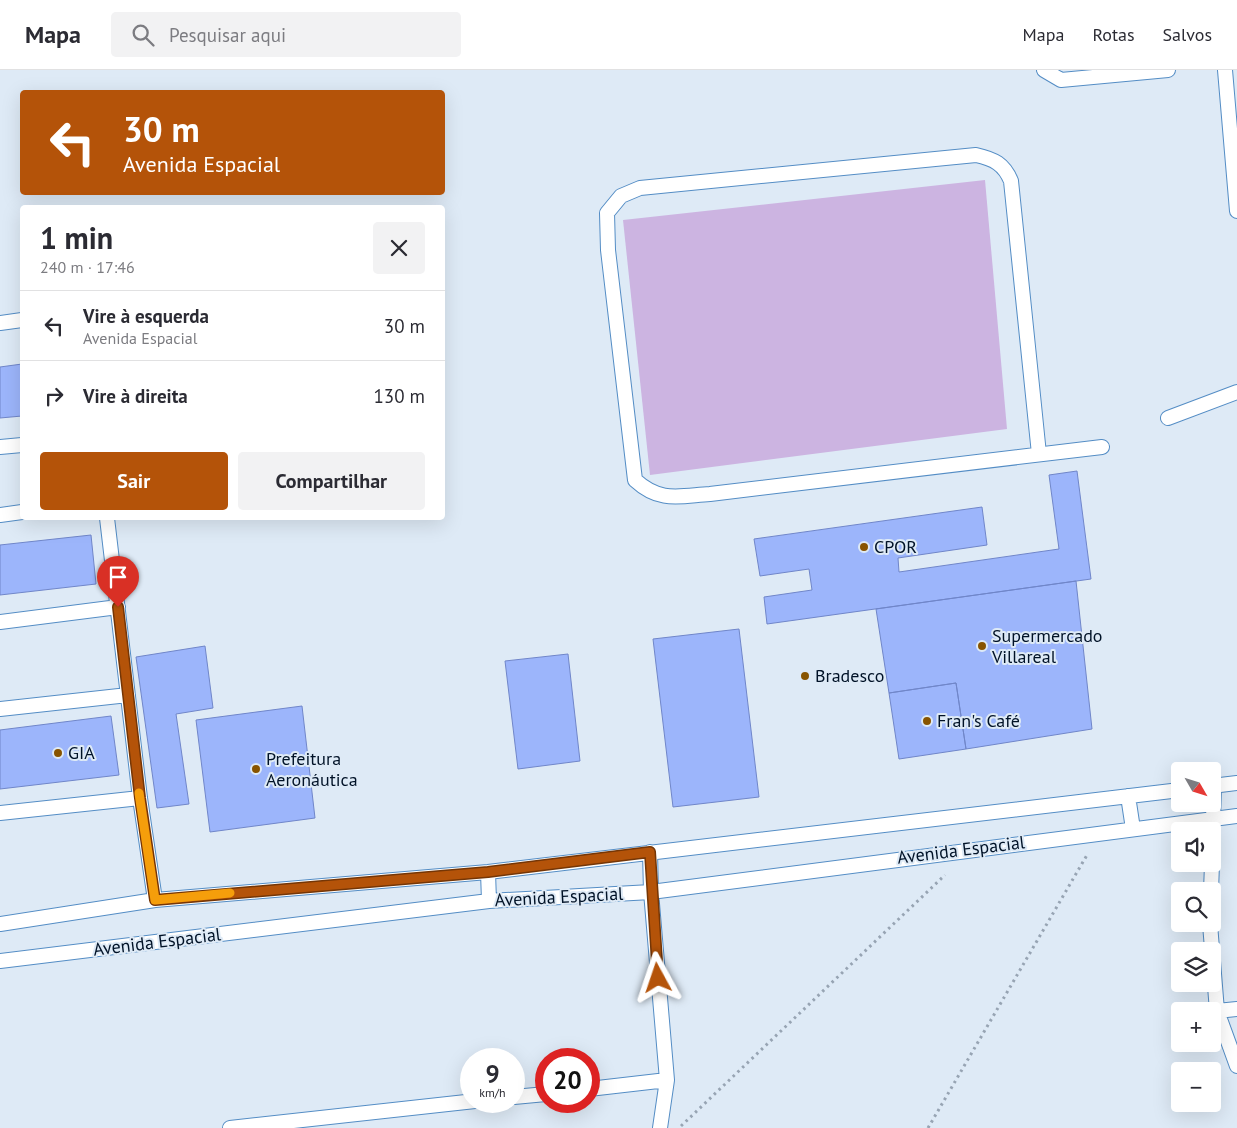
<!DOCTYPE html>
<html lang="pt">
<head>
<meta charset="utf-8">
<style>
  body { margin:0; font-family:"PT Sans",sans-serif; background:#f2f2f3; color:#2b2b33; height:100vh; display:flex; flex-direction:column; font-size:19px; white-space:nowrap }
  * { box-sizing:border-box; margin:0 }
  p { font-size:16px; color:#7c7c81 }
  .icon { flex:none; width:28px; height:28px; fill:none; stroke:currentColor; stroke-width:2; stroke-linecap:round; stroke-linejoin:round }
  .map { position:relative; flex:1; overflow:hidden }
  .details { position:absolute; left:20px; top:135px; width:425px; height:315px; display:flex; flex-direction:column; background:#fff; border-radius:5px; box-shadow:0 5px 20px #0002 }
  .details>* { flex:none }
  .hud { position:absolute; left:20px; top:20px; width:425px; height:105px; border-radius:5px; box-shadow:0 5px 20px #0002; background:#b45309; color:#fff; overflow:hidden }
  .needle { width:32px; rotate:129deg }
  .tools { position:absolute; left:1171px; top:692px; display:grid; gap:10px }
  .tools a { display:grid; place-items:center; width:50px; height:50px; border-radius:5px; background:#fff; box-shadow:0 5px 20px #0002; font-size:25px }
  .speed { position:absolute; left:460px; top:978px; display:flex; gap:10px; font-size:25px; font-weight:700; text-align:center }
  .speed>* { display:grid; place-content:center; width:65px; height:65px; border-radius:50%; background:#fff; box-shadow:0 5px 20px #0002; line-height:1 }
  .speed small { font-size:12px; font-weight:400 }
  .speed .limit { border:8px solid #d22; background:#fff; color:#111 }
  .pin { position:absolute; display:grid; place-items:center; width:42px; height:42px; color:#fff; margin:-51px -21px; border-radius:50% 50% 50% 0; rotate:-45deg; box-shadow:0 0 5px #0007 }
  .pin .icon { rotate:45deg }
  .me { position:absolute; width:55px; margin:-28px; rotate:355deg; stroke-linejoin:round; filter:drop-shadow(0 0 4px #0008) }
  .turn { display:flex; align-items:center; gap:18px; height:105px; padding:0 20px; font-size:22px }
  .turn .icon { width:65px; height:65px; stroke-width:2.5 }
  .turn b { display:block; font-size:35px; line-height:42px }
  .round { display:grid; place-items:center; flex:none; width:52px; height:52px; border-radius:5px; background:#f2f2f3 }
  .overview { display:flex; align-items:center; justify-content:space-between; height:85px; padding:0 20px }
  h1 { font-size:30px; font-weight:700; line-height:38px }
  .cta { display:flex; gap:10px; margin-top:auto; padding:10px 20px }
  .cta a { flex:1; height:58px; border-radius:5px; background:#b45309; color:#fff; font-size:20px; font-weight:700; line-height:58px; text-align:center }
  .cta a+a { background:#f2f2f3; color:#2b2b33 }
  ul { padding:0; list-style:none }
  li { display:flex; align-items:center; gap:15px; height:70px; padding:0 20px; border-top:1px solid #e1e1e2 }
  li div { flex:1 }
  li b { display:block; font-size:19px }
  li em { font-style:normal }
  header { display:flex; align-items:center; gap:30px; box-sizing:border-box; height:70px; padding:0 25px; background:#fff; border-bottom:1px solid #e1e1e2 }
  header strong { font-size:24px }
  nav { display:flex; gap:28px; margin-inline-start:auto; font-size:18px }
  .search { width:350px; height:45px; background:#f2f2f3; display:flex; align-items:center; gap:12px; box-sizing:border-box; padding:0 18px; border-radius:5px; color:#7c7c81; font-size:19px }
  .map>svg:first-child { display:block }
  .green { fill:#ccb4e1 }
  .building { fill:#9cb5fb; stroke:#7086c9 }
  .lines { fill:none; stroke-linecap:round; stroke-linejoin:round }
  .lane-casing { stroke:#548dc5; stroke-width:16 }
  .path { stroke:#97a4b3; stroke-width:3; stroke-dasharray:2.5 4; stroke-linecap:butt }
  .lane { stroke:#fff; stroke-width:14 }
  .route-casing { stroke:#753606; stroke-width:12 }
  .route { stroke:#b45309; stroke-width:9 }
  .slow { stroke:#f59e0b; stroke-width:9 }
  .poi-dot { fill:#885400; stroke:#deeaf6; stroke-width:2 }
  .labels { text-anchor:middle; stroke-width:4; stroke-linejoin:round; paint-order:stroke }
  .poi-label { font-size:18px; fill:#001227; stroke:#deeaf6; text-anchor:start }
  .street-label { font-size:18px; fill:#001227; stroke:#deeaf6 }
</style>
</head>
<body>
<header>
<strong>Mapa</strong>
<div class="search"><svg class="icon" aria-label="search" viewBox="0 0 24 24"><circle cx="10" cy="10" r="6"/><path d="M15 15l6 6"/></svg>Pesquisar aqui</div>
<nav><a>Mapa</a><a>Rotas</a><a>Salvos</a></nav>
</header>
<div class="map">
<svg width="1237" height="1058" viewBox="0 0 1237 1058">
  <rect width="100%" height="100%" fill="#deeaf6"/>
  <path class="green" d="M985,110L1007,359L650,405L623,150Z"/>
  <path class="building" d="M22,294V346L0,348V297Z
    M1077,401L1091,509L767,554L764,527L812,520L809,499L760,506L754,469L982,437L987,475L898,488L899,502L1059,479L1049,405Z
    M91,465L96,514L0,525V475Z
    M1076,511L1092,659L966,679L956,613L889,623L876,539Z
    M739,559L759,727L673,737L653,569Z
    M205,576L213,638L176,644L189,734L157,738L136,587Z
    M568,584L580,691L518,699L505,591Z
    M956,613L966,679L899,689L889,623Z
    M302,636L315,748L210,762L196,650Z
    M111,646L119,705L0,719V660Z"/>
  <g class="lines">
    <g class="lane-casing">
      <path id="lane" d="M1044,0L1061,10L1168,0
        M1225,0L1237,141
        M0,253L22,250
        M1168,348L1237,322
        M0,377L22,375
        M1039,384L1011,111C1004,94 994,89 976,85L640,118L621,126L607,143L608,180L635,410C660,433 679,426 710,424L1102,377
        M0,445L22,442
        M107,448L140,728L155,830
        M0,552L118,537
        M0,639L128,625
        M1212,716L1237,713
        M1128,726L1133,759
        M0,743L140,728
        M650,782L651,822L667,1010L660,1058
        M1212,786L1214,716
        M488,802L489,831
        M1211,821L1212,794
        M0,854L155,830L488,802L1180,720
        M1210,854L1217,941L1237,996
        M0,891L489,831L651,822L1237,746
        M1217,941L1237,939
        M589,1019L667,1010
        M514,1027L546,1024
        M230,1058L475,1031"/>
    </g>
    <path class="path" d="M681,1056L945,805
      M928,1058L1087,785"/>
    <use href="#lane" class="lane"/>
  </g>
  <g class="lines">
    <g class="route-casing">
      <path id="route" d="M118,537L140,728L155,830L488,802L650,782L658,908"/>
    </g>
    <use href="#route" class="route"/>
    <path class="slow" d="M139,723L155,830L230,823"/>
  </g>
  <g class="poi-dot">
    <circle cx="864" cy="477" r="5"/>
    <circle cx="982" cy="576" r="5"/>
    <circle cx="805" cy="606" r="5"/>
    <circle cx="927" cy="651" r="5"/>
    <circle cx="58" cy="683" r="5"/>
    <circle cx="256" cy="699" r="5"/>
  </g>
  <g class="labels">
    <g class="poi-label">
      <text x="874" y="483">CPOR</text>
      <text x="992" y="572">Supermercado<tspan x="992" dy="21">Villareal</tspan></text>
      <text x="815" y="612">Bradesco</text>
      <text x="937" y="657">Fran's Café</text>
      <text x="68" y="689">GIA</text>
      <text x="266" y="695">Prefeitura<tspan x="266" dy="21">Aeronáutica</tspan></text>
    </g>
    <g class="street-label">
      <text transform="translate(961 780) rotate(-7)" y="6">Avenida Espacial</text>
      <text transform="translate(559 827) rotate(-3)" y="6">Avenida Espacial</text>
      <text transform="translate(157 872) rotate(-7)" y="6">Avenida Espacial</text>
    </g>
  </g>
</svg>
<div class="tools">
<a><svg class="needle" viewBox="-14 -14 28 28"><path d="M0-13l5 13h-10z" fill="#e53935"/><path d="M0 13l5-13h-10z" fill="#7c7c81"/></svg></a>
<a><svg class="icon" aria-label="sound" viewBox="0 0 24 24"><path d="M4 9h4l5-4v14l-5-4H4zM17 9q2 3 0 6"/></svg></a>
<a><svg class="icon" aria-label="search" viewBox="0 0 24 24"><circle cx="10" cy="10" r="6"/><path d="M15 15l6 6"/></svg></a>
<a><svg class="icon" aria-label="layers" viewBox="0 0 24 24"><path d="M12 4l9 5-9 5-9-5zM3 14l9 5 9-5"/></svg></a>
<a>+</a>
<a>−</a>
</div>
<div class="speed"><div>9<small>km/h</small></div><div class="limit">20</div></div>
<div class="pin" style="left:118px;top:537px;background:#d93025"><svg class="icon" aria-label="arrive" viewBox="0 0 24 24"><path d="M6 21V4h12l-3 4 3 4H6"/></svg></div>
<svg class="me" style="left:658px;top:908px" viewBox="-20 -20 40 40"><path d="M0-17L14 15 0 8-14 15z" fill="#b45309" stroke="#fff" stroke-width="4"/></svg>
<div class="hud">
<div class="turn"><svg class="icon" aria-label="left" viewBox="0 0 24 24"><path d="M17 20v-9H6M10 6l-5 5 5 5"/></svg><div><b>30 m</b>Avenida Espacial</div></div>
</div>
<section class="details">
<div class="overview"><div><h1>1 min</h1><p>240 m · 17:46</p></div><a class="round"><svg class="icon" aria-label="close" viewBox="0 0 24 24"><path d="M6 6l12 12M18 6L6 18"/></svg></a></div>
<ul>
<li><svg class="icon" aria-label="left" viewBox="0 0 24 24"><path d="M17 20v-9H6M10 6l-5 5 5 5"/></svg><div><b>Vire à esquerda</b><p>Avenida Espacial</p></div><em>30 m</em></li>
<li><svg class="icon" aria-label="right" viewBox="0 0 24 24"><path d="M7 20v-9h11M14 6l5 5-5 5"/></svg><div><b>Vire à direita</b></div><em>130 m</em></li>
</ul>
<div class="cta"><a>Sair</a><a>Compartilhar</a></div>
</section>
</div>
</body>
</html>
